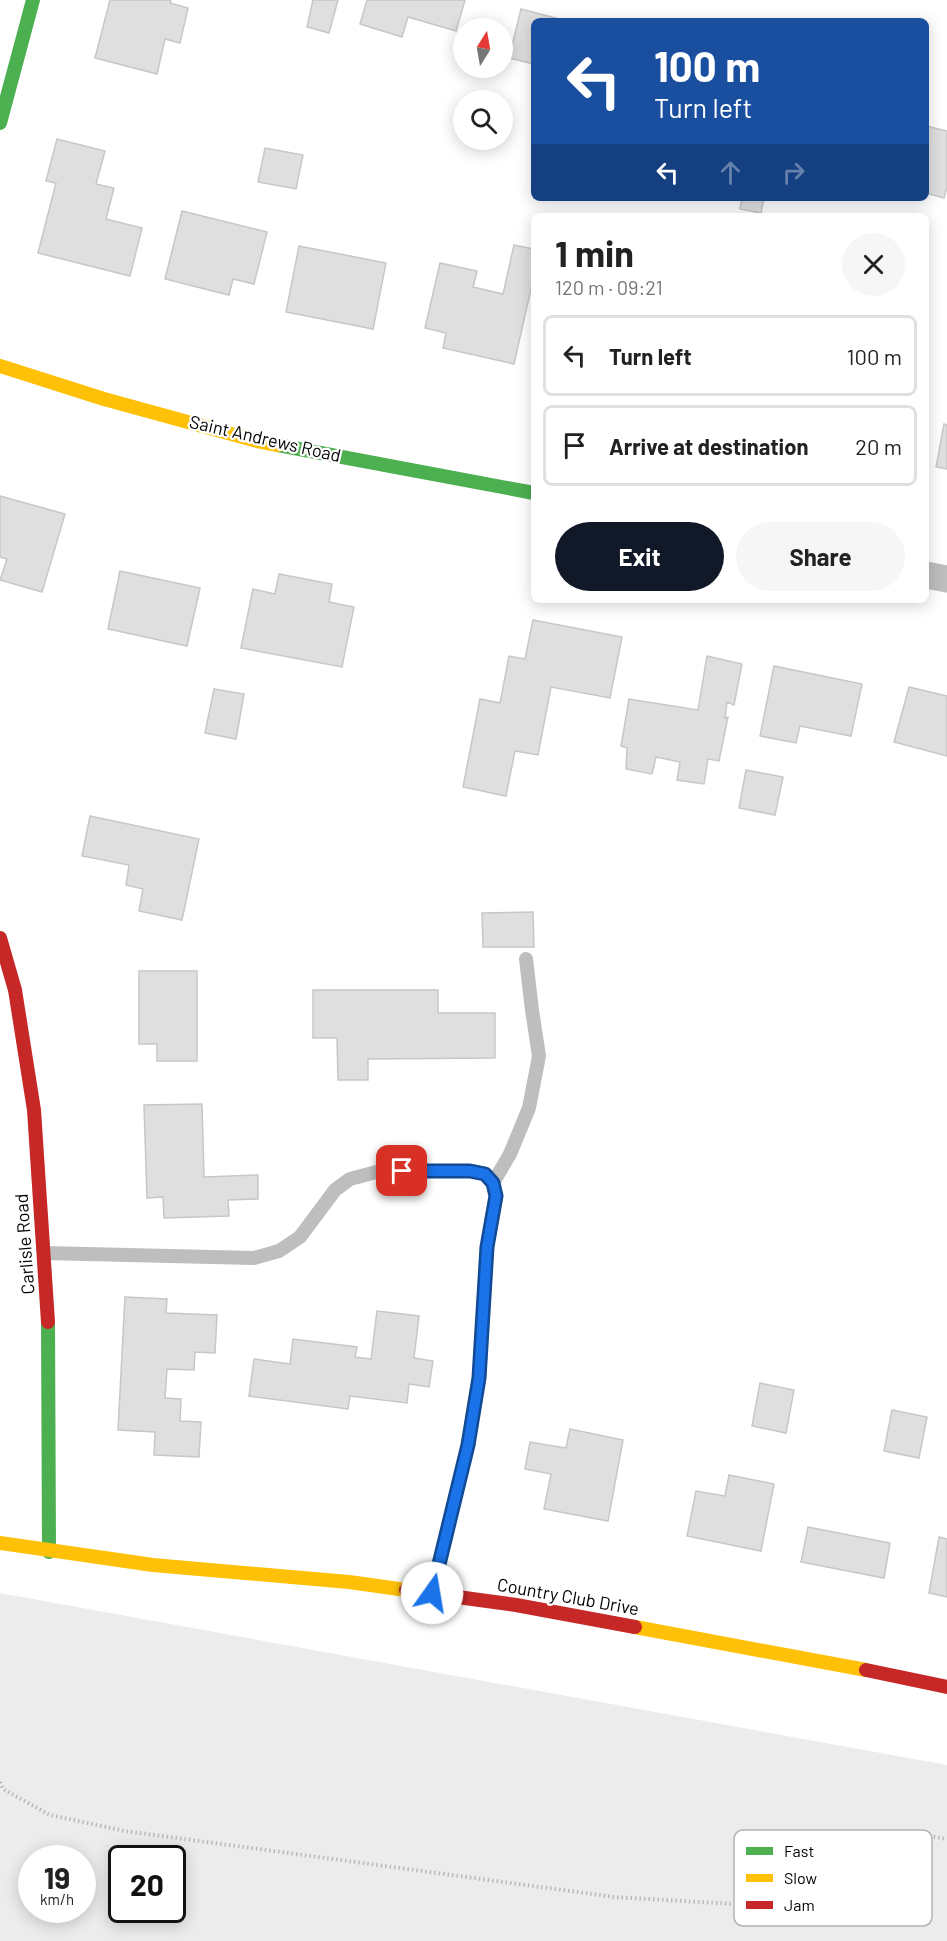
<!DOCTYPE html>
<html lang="en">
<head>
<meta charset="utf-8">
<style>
  body { margin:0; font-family:Barlow,sans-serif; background:#f6f6f6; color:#222; height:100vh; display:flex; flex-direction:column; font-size:22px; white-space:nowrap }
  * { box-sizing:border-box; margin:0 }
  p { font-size:20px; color:#767676 }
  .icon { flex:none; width:33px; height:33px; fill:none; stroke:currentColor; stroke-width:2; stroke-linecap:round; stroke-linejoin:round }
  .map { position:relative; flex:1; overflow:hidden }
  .sheet { position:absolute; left:531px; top:213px; width:398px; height:390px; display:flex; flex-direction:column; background:#fff; border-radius:9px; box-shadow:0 3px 15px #0003 }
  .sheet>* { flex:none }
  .guide { position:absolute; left:531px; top:18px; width:398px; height:183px; border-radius:9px; box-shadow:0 3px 15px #0003; background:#1a4fa0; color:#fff; overflow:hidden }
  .needle { width:39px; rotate:11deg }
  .buttons { position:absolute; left:453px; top:18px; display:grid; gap:12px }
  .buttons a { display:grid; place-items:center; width:60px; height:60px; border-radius:50%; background:#fff; box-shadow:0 3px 15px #0003; font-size:30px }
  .speed { position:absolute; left:18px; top:1845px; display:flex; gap:12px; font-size:30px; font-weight:700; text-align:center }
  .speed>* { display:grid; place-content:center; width:78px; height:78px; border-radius:50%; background:#fff; box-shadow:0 3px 15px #0003; line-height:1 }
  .speed small { font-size:15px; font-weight:400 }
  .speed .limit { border:3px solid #111; border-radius:9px; background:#fff; color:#111 }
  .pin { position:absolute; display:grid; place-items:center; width:51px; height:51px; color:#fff; margin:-26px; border-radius:12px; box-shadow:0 3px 9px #0006 }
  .me { position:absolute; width:66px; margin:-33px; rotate:13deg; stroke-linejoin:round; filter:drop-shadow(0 0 4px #0008) }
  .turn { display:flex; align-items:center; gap:21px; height:126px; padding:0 24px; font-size:27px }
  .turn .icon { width:78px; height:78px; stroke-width:2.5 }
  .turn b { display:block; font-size:42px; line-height:51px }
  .lanes { display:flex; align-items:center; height:57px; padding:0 24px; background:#0003; justify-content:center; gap:30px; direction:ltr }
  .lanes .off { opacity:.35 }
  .round { display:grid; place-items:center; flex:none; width:63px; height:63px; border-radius:32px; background:#f6f6f6 }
  .head { display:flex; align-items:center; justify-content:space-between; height:102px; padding:0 24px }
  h1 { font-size:36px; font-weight:700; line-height:45px }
  .action { display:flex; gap:12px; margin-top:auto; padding:12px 24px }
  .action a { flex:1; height:69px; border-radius:36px; background:#111827; color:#fff; font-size:24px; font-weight:700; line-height:69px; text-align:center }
  .action a+a { background:#f6f6f6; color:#222 }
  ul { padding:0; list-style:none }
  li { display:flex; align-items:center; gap:18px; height:81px; margin:0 12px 9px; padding:0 12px; border:3px solid #e0e0e0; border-radius:9px }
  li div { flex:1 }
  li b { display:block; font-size:22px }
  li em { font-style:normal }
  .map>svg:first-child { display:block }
  .green { fill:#ececec; fill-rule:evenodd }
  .building { fill:#dfdfdf; stroke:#c7c7c7; stroke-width:1.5 }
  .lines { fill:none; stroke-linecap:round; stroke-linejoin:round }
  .path { stroke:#b9b9b9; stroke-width:4; stroke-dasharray:1.5 3; stroke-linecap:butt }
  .lane { stroke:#bebebe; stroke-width:14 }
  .street { stroke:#bebebe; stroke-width:27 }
  .fast { stroke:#4caf50; stroke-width:14 }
  .slow { stroke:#ffc107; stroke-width:14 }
  .jam { stroke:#c62828; stroke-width:14 }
  .route-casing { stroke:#114b97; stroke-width:15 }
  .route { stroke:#1a73e8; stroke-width:10 }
  .labels { text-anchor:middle; stroke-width:4.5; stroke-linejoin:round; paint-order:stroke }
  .street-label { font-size:18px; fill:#000; stroke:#fff }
  .key { fill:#fff; stroke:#b2b2b2; stroke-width:1.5 }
  .key-label { font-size:16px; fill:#000 }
</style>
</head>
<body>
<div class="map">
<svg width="947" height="1941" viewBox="0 0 947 1941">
  <rect width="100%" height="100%" fill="#fff"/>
  <path class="green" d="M0,1593L947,1765V1941H0ZM32,1858H82V1910H32ZM122,1858H172V1910H122Z"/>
  <path class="building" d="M110,0H171L170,3L188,8L180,43L165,39L157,74L95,58Z
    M312,0H338L329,33L307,27L313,0Z
    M367,0H465L456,31L408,17L402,37L360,24Z
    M521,9L567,21H534V64L509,58Z
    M926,126L947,131V187L944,198L926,193Z
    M57,139L105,151L96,184L114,188L106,219L142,228L130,276L38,253L56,183L46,181Z
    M265,148L303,155L296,189L258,182Z
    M742,198H764L761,213L740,209Z
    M182,211L267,232L254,284L233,279L229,295L165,279Z
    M514,245L534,249V276L514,364L443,348L446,333L425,328L440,263L477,271L473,287L503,294Z
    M299,246L386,263L373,329L286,312Z
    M944,424L947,425V469L936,467Z
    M0,496L65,514L42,592L0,580L7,559L0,557Z
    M120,571L200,588L187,646L108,629Z
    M279,574L332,584L329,602L354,607L342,667L241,648L253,589L275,594Z
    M533,620L622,637L610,698L551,687L538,755L515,751L506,796L463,787L480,699L500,703L509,656L525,659Z
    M707,656L742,664L734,705L727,702L725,718L728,717L719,761L708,759L704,784L677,780L680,762L656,757L652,774L626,769L627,748L621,746L629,699L698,710Z
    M774,666L862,684L851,736L800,726L796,743L760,736Z
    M909,687L947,696V756L894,742Z
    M214,689L244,694L236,739L205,733Z
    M746,770L783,777L775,815L739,808Z
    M90,816L199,839L182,920L139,911L143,889L126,885L129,865L82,856Z
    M533,912L534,947H483L482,913Z
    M139,971H197V1061H157V1044H139Z
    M313,990H438V1013H495V1058L368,1059V1080H338L337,1038H313Z
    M202,1104L204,1177L258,1175V1199L228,1200L229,1216L164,1218L163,1197L147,1198L144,1105Z
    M125,1297L167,1299L166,1313L217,1315L215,1353L195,1352L194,1370L167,1369L165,1398L181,1399L180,1421L201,1422L199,1457L154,1455L155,1432L118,1430Z
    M377,1311L419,1316L414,1358L433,1361L429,1387L409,1384L407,1403L350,1396L348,1409L249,1396L254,1359L290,1364L293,1339L357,1347L355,1357L371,1359Z
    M760,1383L794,1390L786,1433L752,1426Z
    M892,1410L927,1417L919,1458L884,1451Z
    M570,1429L623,1440L608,1521L544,1509L551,1474L525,1469L530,1442L566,1448Z
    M729,1475L774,1484L761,1551L687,1536L696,1491L725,1496Z
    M808,1527L890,1543L884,1578L801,1562Z
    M939,1537L947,1539V1597L929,1593Z"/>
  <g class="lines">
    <path class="path" d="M0,1782L3,1789L50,1815L125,1831L615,1897L750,1905L792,1897L862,1842L918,1834L947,1839"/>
    <path class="lane" d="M493,1183L510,1154L529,1108L539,1056L532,1010L526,959
      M44,1253L254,1258L279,1251L300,1237L335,1190L350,1179L380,1171H470L485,1174L493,1183L496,1196L487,1247L479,1378L468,1445L432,1593"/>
    <path class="street" d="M926,575L947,579"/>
    <path class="fast" d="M0,123L33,0
      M278,445L534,493
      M48,1322L49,1552"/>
    <path class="slow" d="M0,366L104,399L257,441L278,445
      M0,1543L153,1565L349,1582L406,1590
      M635,1627L866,1670"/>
    <path class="jam" d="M0,938L15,990L34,1110L48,1322
      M406,1590L516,1605L635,1627
      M866,1670L947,1687"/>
  </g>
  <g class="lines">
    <g class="route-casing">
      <path id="route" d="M402,1171H470L485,1174L493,1183L496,1196L487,1247L479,1378L468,1445L432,1593"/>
    </g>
    <use href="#route" class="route"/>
  </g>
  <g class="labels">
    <g class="street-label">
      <text transform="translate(265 439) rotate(13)" y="6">Saint Andrews Road</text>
      <text transform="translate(25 1244) rotate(-94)" y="6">Carlisle Road</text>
      <text transform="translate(568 1597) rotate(10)" y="6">Country Club Drive</text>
    </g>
  </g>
  <rect x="734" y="1830" width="198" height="96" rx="9" class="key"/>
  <rect x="746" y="1847" width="27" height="8" fill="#4caf50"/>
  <rect x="746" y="1874" width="27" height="8" fill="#ffc107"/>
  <rect x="746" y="1901" width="27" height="8" fill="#c62828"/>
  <g class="key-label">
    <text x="784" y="1857">Fast</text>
    <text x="784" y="1884">Slow</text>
    <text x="784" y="1911">Jam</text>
  </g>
</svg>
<div class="buttons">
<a><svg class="needle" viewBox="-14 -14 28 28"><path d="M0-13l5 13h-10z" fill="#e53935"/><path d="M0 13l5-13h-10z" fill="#767676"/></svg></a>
<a><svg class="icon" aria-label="search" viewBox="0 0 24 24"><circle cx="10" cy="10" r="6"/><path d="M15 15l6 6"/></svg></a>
</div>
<div class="speed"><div>19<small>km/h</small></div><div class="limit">20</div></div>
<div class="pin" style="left:402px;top:1171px;background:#d93025"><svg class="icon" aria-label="arrive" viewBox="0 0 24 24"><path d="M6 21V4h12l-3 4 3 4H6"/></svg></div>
<svg class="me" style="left:432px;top:1593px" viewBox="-20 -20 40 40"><circle r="19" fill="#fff"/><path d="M0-13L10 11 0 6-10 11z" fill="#1a73e8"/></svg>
<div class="guide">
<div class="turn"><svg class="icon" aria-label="left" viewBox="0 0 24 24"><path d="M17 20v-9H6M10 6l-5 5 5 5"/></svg><div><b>100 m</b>Turn left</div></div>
<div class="lanes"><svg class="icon" aria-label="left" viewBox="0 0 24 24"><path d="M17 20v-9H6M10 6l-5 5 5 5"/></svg><svg class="icon off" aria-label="ahead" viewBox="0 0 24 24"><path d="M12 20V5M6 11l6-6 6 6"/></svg><svg class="icon off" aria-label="right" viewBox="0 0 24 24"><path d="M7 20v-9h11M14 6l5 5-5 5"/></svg></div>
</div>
<section class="sheet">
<div class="head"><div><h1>1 min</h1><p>120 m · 09:21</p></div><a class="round"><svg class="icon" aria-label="close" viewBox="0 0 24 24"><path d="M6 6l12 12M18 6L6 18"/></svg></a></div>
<ul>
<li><svg class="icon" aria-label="left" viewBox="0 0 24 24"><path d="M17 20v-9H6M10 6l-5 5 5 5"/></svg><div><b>Turn left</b></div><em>100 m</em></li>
<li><svg class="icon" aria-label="arrive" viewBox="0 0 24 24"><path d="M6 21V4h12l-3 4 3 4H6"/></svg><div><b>Arrive at destination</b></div><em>20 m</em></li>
</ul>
<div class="action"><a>Exit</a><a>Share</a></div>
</section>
</div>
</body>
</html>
